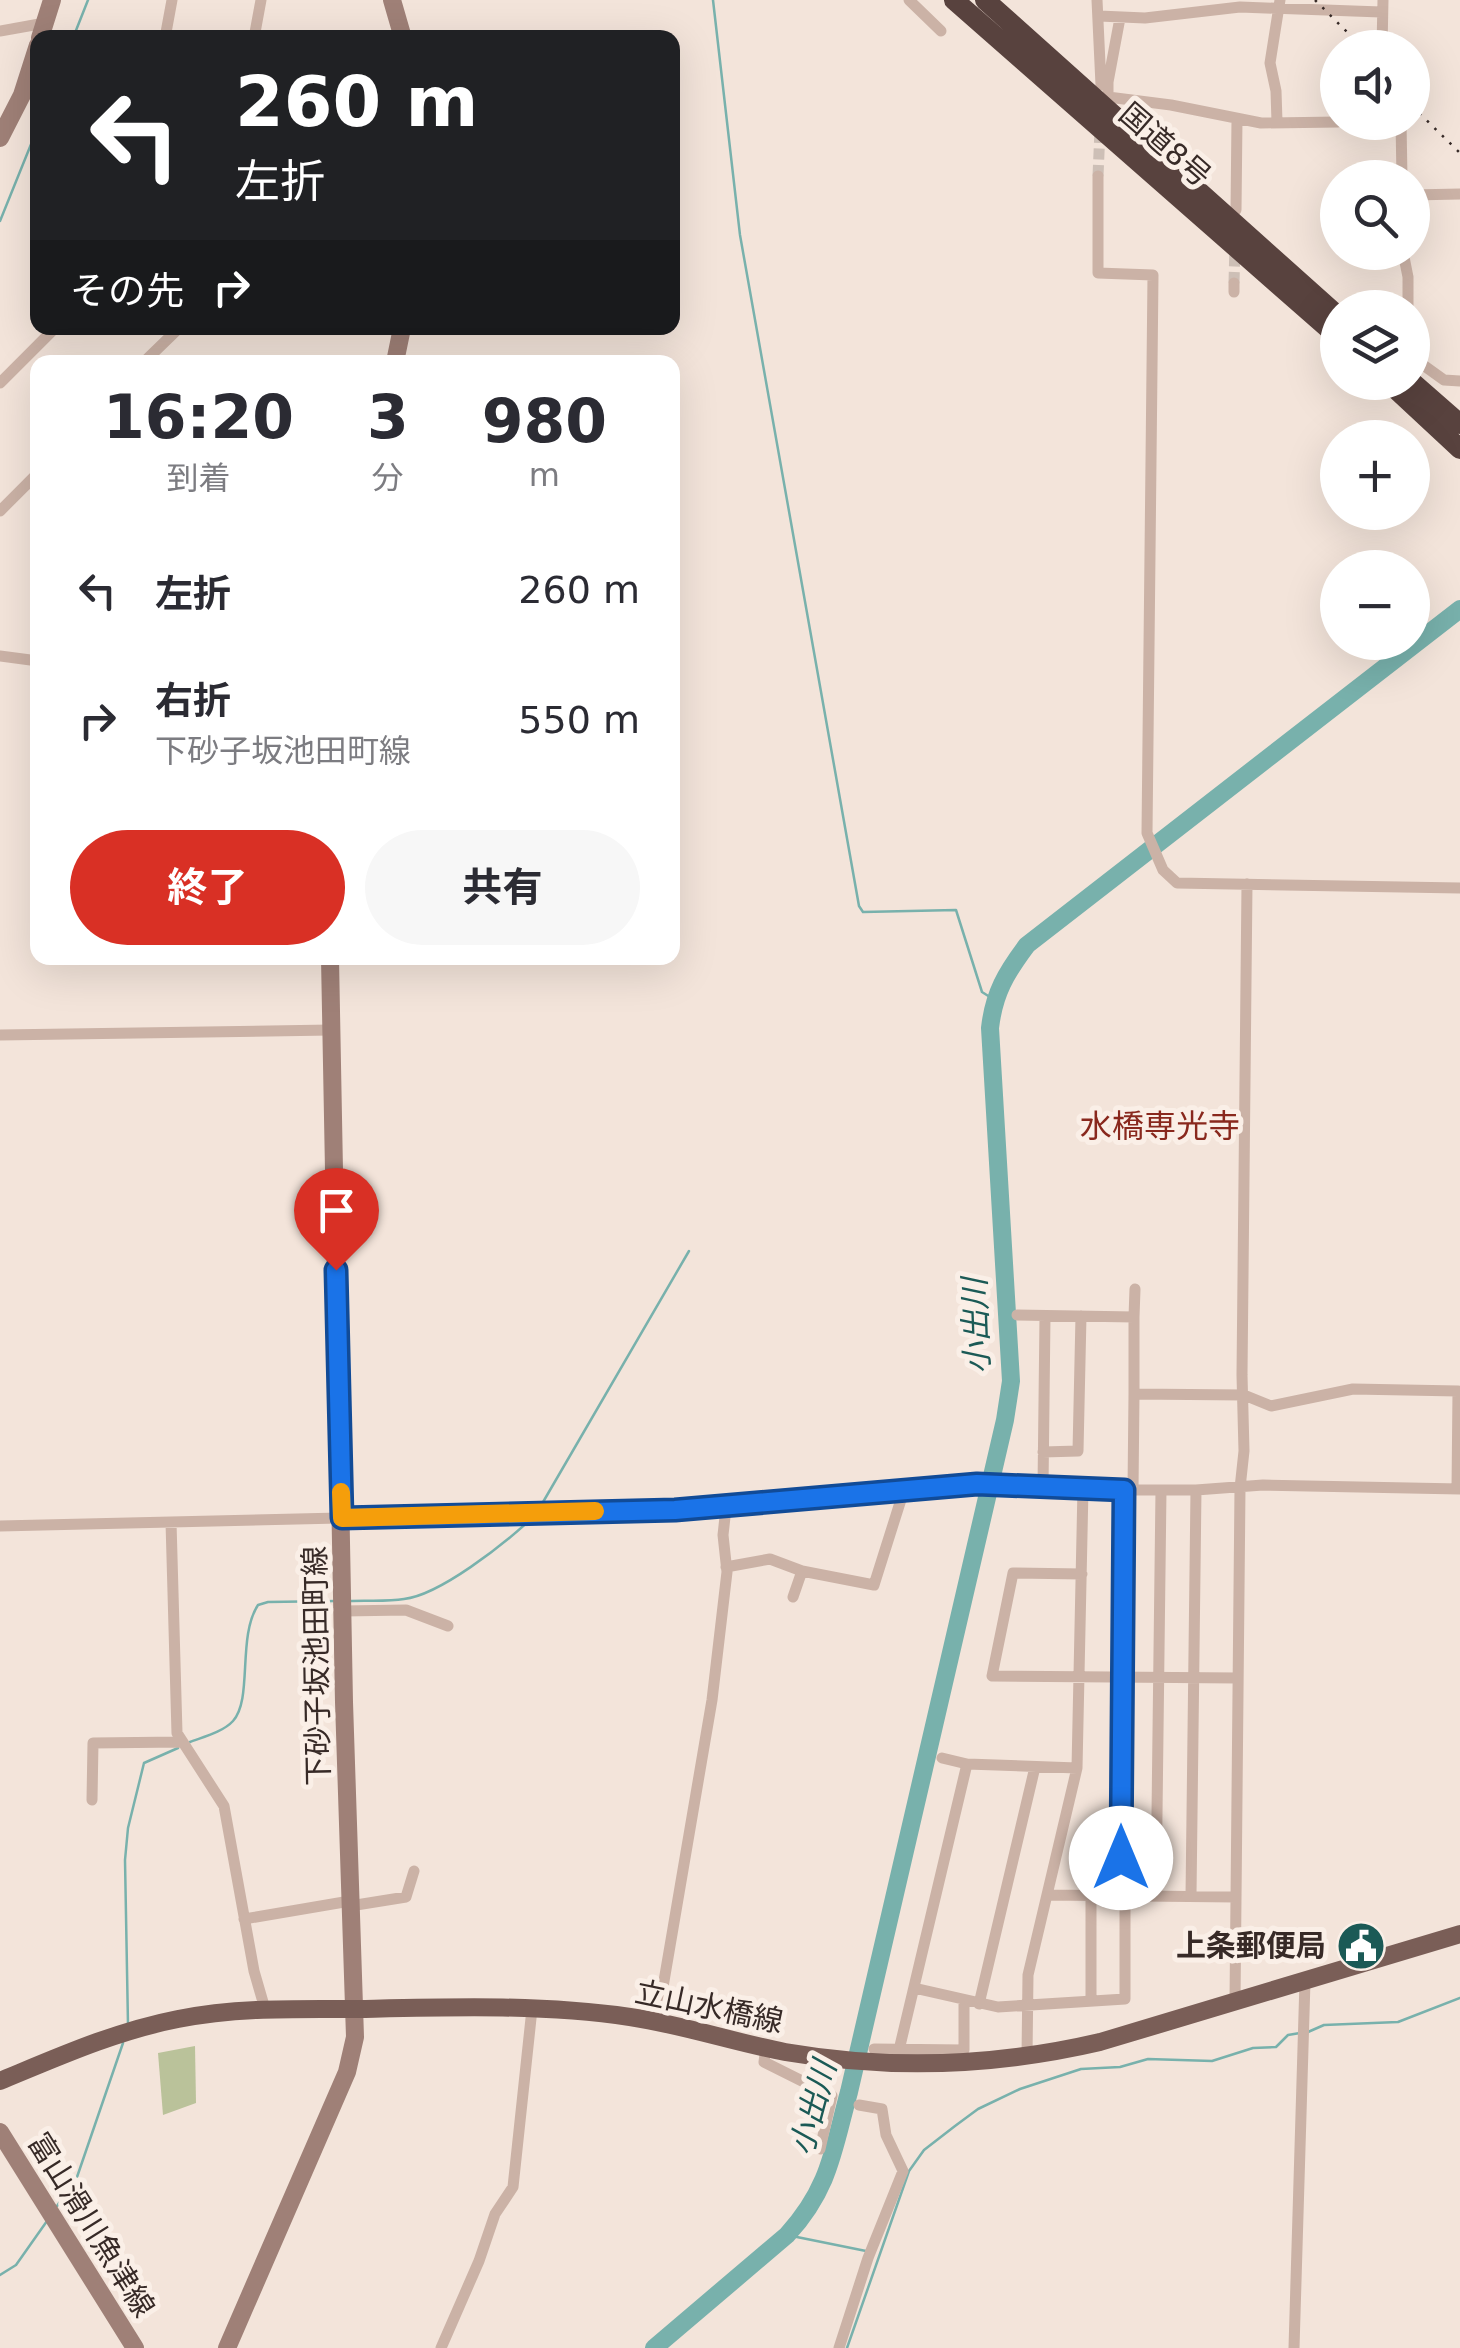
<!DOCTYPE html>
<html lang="ja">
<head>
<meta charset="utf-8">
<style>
  body { margin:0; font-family:"DejaVu Sans","Noto Sans JP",sans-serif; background:#f7f7f7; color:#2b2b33; height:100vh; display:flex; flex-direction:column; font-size:38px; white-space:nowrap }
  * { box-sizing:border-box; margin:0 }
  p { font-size:32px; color:#7c7c81 }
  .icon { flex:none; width:55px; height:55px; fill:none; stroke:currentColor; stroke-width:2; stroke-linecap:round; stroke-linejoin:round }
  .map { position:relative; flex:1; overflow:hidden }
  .details { position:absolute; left:30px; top:355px; width:650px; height:610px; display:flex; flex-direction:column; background:#fff; border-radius:20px; box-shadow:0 10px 40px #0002 }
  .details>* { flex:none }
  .top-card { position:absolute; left:30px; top:30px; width:650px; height:305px; border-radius:20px; box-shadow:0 10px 40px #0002; background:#202124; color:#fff; overflow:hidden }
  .tools { position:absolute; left:1320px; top:30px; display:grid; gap:20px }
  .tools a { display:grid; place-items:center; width:110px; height:110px; border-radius:50%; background:#fff; box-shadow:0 10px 40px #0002; font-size:50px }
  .pin { position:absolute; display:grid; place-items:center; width:85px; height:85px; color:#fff; margin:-102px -42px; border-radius:50% 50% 50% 0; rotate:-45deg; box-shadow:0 0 10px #0007 }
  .pin .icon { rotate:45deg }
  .me { position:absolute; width:110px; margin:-55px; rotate:0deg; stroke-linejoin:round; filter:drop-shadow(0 0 8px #0008) }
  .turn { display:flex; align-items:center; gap:35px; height:210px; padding:0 40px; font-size:45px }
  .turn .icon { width:130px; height:130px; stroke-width:2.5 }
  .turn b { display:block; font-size:70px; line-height:85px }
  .then { display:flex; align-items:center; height:95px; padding:0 40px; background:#0003; gap:20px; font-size:38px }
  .eta { display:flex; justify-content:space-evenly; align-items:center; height:170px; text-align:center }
  .eta b { font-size:60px; font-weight:700; line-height:70px }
  .action { display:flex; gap:20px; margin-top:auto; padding:20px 40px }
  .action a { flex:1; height:115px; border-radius:60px; background:#d93025; color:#fff; font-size:40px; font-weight:700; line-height:115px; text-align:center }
  .action a+a { background:#f7f7f7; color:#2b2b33 }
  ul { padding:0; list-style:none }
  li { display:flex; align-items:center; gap:30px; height:130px; padding:0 40px }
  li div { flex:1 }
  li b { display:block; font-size:38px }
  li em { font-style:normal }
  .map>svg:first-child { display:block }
  .green { fill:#bac29a }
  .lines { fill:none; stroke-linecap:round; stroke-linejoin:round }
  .stream { stroke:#78b1ac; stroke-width:2.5 }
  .river { stroke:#78b1ac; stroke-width:18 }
  .street-tunnel { stroke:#cdbfb6; stroke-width:11; stroke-dasharray:11 5.5; stroke-linecap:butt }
  .street { stroke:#cbb2a6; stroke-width:11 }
  .secondary { stroke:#9f8077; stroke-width:18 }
  .primary { stroke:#7a5e57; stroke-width:18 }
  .highway { stroke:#58423e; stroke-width:20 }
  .rail { stroke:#372a27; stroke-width:2.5; stroke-dasharray:2.5 8; stroke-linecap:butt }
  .route-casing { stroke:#114b97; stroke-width:25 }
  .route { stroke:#1a73e8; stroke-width:18 }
  .slow { stroke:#f59e0b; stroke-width:18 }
  .labels { text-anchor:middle; stroke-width:10; stroke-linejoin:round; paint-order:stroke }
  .street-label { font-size:30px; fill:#372a27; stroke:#faefe7 }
  .poi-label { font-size:30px; font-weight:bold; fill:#372a27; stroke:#faefe7; text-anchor:end }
  .neighbourhood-label { font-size:32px; fill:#89281d; stroke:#faefe7 }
  .water-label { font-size:32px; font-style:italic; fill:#1b5a56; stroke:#faefe7 }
</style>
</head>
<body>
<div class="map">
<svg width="1460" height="2348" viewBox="0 0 1460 2348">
  <rect width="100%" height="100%" fill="#f3e4da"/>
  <path class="green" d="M195,2046L196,2103L163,2115L158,2053Z"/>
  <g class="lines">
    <path class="stream" d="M713,0L740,235L859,906L863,912L956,910L982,992L993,999
      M73,38L88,0
      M0,221L38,127
      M539,1509L689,1251
      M349,1601C367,1600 386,1602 404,1599C440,1595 504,1544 531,1519
      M190,1742C203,1737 223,1732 233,1721C253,1699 237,1637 258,1605L268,1602L336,1601
      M128,2025L125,1860L128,1828L144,1763L178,1748
      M1308,2032L1324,2025L1398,2022L1460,1998
      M57,2206L77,2177L123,2043
      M787,2235L866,2251
      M0,2275L16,2265L47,2221
      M847,2348L909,2171L924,2150L955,2126L978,2109L1020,2089L1081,2069L1120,2067L1148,2059L1212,2061L1253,2048L1276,2047L1288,2035L1300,2033"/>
    <path class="river" d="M654,2348L787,2235C830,2188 833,2150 849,2092L1005,1420L1011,1381L990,1028C994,993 1006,973 1027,945L1460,609"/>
    <path class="street-tunnel" d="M1098,176L1100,130
      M1234,283L1235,244"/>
    <path class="street" d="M909,0L941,31
      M1097,0L1101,85
      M1099,16L1145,18L1240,7L1381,12
      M1120,18L1108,82V97L1171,105L1261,123L1338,122
      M0,31L45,23
      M165,38L172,0
      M254,38L261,0
      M1382,48L1383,0
      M1277,122L1276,91L1270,63L1280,0
      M1401,122L1402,178
      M1098,176V273L1153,275L1147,833L1163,870L1177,883L1460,888
      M1412,195L1460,194
      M1236,210L1237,119
      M1403,252L1408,277V308
      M1234,283V292
      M1412,357L1444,380L1460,381
      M144,362L179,328
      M0,383L55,328
      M0,511L38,473
      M0,656L38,661
      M0,1035L331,1030
      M1017,1315L1134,1317L1135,1289
      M1134,1317V1394L1244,1395L1271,1406L1353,1389L1458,1391L1457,1489
      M1043,1452L1078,1451L1081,1316
      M1043,1487L1045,1316
      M1133,1490L1134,1394
      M171,1522L177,1733L224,1806L254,1971L265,2009
      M0,1526L675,1510L977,1484L1124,1490H1196L1263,1485L1460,1489
      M726,1567L770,1559L802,1571L793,1597
      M802,1571L874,1585L904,1490
      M1082,1574L1013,1573L992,1676L1238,1678
      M343,1611L406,1610L448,1626
      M942,1758L967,1764L1077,1768
      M92,1800L93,1743L180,1742
      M1120,1894L1124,1490
      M1047,1895L1236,1897
      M1156,1895L1161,1490
      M1191,1896L1196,1490
      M350,1906L406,1897L414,1871
      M244,1919L350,1901
      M914,1988L998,2007L1125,1999V1894
      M1091,2000V1895
      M1235,2002L1240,1488L1244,1451L1242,1375L1247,884
      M979,2004L1035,1767
      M657,2022L712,1700L727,1572L723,1535L726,1508
      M766,2047L764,2062L832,2096L820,2149
      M874,2049L964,2050V2001
      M899,2050L967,1764
      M1027,2056L1028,1975L1077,1768L1083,1488
      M441,2348L479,2261L495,2214L513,2187L532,2009
      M839,2348L868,2258L903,2171L886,2135L882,2109L859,2105
      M1294,2348L1305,1981"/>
    <path class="secondary" d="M392,0L403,38
      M40,38L52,0
      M0,138L22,95L38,45
      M395,362L402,328
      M0,2132L135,2348
      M227,2348L347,2072L355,2037L344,1702L330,958"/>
    <path class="primary" d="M0,2081C58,2057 116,2031 178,2019C238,2007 298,2009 359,2009C449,2007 541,2004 630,2017C683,2025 733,2042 785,2052C890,2070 997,2066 1100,2042L1460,1934"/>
    <path class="highway" d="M954,0L1338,337
      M985,0L1338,316
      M1388,382L1460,449
      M1412,382L1460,424"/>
    <path class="rail" d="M1315,0L1363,48
      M1412,106L1460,153"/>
  </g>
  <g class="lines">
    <g class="route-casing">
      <path id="route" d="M336,1270L342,1518L675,1510L977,1484L1124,1490L1121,1858"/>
    </g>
    <use href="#route" class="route"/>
    <path class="slow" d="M341,1492L342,1518L595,1511"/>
  </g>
  <defs>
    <g id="civic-disc" transform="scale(2.5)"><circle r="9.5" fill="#1b5a56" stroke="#faefe7"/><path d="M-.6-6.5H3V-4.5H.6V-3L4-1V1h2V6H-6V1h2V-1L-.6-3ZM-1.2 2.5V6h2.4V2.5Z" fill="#fff"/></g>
  </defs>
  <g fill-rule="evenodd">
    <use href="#civic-disc" x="1361" y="1946"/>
  </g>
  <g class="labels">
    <g class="street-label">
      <text transform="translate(1165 145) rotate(41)" y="10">国道8号</text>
      <text transform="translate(317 1666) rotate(-91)" y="10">下砂子坂池田町線</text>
      <text transform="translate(709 2007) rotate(12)" y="10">立山水橋線</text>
      <text transform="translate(91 2225) rotate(58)" y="10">富山滑川魚津線</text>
    </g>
    <g class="poi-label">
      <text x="1326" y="1956">上条郵便局</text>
    </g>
    <g class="neighbourhood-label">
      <text x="1160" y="1137">水橋専光寺</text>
    </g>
    <g class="water-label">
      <text transform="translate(976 1326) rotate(-92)" y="11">小出川</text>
      <text transform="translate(813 2108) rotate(-75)" y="11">小出川</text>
    </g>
  </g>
</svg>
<div class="tools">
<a><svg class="icon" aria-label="sound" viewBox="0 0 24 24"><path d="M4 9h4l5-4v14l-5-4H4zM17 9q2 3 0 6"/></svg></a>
<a><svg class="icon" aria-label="search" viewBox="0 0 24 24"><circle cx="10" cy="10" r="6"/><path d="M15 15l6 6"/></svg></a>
<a><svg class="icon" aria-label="layers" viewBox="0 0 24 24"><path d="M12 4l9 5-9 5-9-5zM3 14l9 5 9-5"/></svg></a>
<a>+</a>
<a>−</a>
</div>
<div class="pin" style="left:336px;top:1270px;background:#d93025"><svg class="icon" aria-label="arrive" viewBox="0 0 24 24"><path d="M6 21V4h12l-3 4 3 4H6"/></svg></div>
<svg class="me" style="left:1121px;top:1858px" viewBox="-20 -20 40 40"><circle r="19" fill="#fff"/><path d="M0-13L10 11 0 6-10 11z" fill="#1a73e8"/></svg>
<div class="top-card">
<div class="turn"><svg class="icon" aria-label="left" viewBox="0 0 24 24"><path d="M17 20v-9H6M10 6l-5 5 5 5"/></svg><div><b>260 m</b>左折</div></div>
<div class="then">その先<svg class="icon" aria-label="right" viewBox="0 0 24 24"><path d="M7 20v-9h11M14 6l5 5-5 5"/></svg></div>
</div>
<section class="details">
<div class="eta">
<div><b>16:20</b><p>到着</p></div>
<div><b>3</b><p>分</p></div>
<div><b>980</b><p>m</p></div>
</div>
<ul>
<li><svg class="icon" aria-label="left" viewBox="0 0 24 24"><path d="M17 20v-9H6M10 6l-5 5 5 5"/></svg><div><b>左折</b></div><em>260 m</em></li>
<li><svg class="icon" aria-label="right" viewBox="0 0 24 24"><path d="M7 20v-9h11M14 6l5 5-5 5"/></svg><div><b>右折</b><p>下砂子坂池田町線</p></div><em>550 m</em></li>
</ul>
<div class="action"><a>終了</a><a>共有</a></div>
</section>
</div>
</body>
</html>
